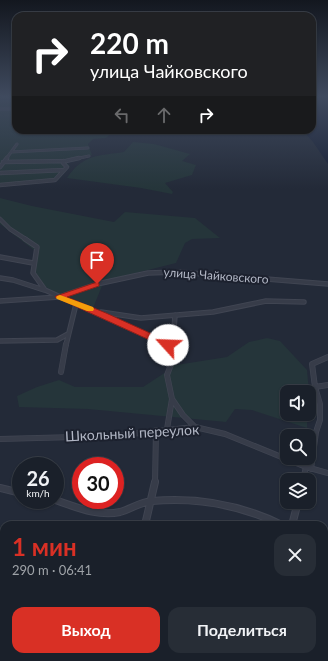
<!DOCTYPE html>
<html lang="ru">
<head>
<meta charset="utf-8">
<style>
  body { margin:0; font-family:Lato,sans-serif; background:#272d36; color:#f1f3f6; height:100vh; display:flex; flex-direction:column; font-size:15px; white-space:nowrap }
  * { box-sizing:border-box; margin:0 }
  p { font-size:13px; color:#9fa3a8 }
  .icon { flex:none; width:22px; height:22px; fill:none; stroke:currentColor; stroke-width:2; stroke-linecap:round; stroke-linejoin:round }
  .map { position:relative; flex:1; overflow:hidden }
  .details { position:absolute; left:0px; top:521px; width:328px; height:140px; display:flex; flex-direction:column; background:#1a202a; border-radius:12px 12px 0 0; box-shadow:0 1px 3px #0004,0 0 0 1px #383e47 }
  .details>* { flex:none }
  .hud { position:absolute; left:12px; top:12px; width:304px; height:122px; border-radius:12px; box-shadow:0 1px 3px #0004,0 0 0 1px #383e47; background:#202124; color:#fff; overflow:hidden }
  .tools { position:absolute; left:280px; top:385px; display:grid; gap:8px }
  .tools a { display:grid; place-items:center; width:36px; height:36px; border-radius:8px; background:#1a202a; box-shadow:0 1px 3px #0004,0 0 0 1px #383e47; font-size:20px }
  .speed { position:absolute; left:12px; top:457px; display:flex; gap:8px; font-size:20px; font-weight:700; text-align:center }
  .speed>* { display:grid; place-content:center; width:52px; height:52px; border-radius:50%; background:#1a202a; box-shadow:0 1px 3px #0004,0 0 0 1px #383e47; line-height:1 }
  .speed small { font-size:10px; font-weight:400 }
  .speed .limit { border:6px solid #d22; background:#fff; color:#111 }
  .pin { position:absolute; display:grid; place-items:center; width:34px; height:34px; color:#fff; margin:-41px -17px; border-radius:50% 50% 50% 0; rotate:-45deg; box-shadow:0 0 4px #0007 }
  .pin .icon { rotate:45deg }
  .me { position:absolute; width:44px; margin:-22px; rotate:295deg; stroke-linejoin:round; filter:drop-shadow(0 0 3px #0008) }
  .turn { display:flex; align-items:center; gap:14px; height:84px; padding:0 12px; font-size:18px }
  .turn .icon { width:52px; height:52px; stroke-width:2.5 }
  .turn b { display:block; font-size:28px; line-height:34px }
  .lanes { display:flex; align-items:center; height:38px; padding:0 12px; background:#0003; justify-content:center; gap:20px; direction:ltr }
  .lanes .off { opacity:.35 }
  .round { display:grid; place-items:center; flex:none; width:42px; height:42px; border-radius:12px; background:#272d36 }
  .head { display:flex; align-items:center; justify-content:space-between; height:68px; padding:0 12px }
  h1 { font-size:24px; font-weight:700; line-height:30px; color:#d93025 }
  .cta { display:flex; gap:8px; margin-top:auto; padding:8px 12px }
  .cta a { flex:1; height:46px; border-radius:12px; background:#d93025; color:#fff; font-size:16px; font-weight:700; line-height:46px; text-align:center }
  .cta a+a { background:#272d36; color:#f1f3f6 }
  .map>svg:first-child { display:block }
  .green { fill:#25353a }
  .water { fill:#182035 }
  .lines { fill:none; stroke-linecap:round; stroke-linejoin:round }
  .minor-far4-casing { stroke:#404552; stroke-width:3 }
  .minor-far3-casing { stroke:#404552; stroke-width:4.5 }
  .minor-far2-casing { stroke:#404552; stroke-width:5.5 }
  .minor-far1-casing { stroke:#404552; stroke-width:6 }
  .minor-casing { stroke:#404552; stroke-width:8 }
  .minor-far4 { stroke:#373c49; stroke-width:2 }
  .minor-far3 { stroke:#373c49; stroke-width:3 }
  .minor-far2 { stroke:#373c49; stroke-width:3.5 }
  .minor-far1 { stroke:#373c49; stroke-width:4.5 }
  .minor { stroke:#373c49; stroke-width:6 }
  .route { fill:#d93025; stroke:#8d1f18 }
  .slow { fill:#f59e0b }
  .labels { text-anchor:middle; stroke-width:4; stroke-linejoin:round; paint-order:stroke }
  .street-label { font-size:12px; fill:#b2b7c5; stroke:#1c212e }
  .near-street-label { font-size:14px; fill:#b2b7c5; stroke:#1c212e }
</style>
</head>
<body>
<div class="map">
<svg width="328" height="661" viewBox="0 0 328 661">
  <rect width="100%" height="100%" fill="#232a38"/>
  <path class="green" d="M0,97H16V130H157L130,132L128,135L111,133L106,138L93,139L88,144L92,155L83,159L65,161L70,166L58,180L0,186Z
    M133,142L154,144L190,154L182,161L196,165L192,175L165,183L173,192L172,194L141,188L67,178C83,154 98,156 124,152Z
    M0,198L32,206L114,222L125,212L195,218L220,238L192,239L185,243L176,263L104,281L93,308C76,301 36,291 35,269C35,264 37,258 38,253L0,224Z
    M267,338L280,341L307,370L309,392H287V414H307V428L252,410L235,409L226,422L88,409L19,407L17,396L37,387L59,380L75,387H143L166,372L170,366L227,357L249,342Z"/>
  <path class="water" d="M312,97H328V164L313,142L302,130H312Z"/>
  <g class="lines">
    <g class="minor-far4-casing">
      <path id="minor-far4" d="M0,109H16
        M11,152L88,148
        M6,159L17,144
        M75,159L89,156"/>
    </g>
    <g class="minor-far3-casing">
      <path id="minor-far3" d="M3,162L66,161L79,158
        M0,167L7,158
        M0,173L64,170
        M0,185L55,180L67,167L63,163L64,161
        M0,219L10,229L27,240"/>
    </g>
    <g class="minor-far2-casing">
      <path id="minor-far2" d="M25,239L37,247L33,273L45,290L167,345
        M0,257L33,263
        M0,278L13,280L44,290
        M0,301L59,297L97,284L148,273L178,272L328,284
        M101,312L141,318L213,312L266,301L304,302
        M0,341L57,340L68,334
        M66,345L76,304
        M173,345L175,315"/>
    </g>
    <g class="minor-far1-casing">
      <path id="minor-far1" d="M166,344L172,349
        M173,344L172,362L167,375L172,399L183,415L195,427
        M61,372L66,344
        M315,387L328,385
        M167,429L172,399
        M0,439L113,436L195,427L225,434L306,467L328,473
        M311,469L316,432L320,420V404L315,387L312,364L328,357
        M303,480L306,467
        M155,483L156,430"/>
    </g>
    <g class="minor-casing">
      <path id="minor" d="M0,488L21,493
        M55,500C76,507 98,517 120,512C131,509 140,502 152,501C198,497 241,505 282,525
        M145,525L155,482
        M292,525L298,502
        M324,556L328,561
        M279,657L280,661
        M87,661L88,657
        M199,661L200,657"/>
    </g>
    <use href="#minor-far4" class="minor-far4"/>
    <use href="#minor-far3" class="minor-far3"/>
    <use href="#minor-far2" class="minor-far2"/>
    <use href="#minor-far1" class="minor-far1"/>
    <use href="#minor" class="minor"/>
  </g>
  <linearGradient id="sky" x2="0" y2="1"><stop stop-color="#13171f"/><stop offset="0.51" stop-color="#3f4a5e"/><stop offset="1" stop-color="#3f4a5e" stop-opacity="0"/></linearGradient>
  <rect width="328" height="189" fill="url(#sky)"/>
  <path class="route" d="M97,282L99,283V286L67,297L106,313L172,343L173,345L172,347H165L55,297L56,296Z"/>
  <path class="slow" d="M60,295L93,307L94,309L93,311H87L57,299L56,298L57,296Z"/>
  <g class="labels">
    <g class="street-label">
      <text transform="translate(216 276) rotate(4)" y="4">улица Чайковского</text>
    </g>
    <g class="near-street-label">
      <text transform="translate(132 433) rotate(-3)" y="5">Школьный переулок</text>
    </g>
  </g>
</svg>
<div class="tools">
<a><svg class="icon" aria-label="sound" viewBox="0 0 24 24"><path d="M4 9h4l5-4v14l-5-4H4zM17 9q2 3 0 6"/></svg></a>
<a><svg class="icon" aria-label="search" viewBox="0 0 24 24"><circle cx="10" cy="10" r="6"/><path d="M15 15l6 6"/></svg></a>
<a><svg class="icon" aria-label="layers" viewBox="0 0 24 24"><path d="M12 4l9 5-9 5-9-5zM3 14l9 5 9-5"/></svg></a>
</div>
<div class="speed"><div>26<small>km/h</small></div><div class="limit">30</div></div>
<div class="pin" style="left:97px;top:284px;background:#d93025"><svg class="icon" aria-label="arrive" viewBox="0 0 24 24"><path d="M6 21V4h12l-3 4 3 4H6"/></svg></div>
<svg class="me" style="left:168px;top:345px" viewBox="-20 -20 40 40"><circle r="19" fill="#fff"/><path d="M0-13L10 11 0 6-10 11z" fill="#d93025"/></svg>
<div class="hud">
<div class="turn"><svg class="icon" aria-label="right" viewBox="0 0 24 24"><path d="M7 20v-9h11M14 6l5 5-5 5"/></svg><div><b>220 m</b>улица Чайковского</div></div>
<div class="lanes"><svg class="icon off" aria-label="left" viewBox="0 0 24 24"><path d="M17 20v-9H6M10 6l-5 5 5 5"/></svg><svg class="icon off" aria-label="ahead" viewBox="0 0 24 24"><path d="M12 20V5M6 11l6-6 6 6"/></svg><svg class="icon" aria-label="right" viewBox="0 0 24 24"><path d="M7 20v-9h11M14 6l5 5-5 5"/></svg></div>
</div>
<section class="details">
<div class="head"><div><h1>1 мин</h1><p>290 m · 06:41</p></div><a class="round"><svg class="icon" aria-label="close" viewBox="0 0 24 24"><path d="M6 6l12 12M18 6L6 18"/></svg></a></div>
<div class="cta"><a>Выход</a><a>Поделиться</a></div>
</section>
</div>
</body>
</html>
